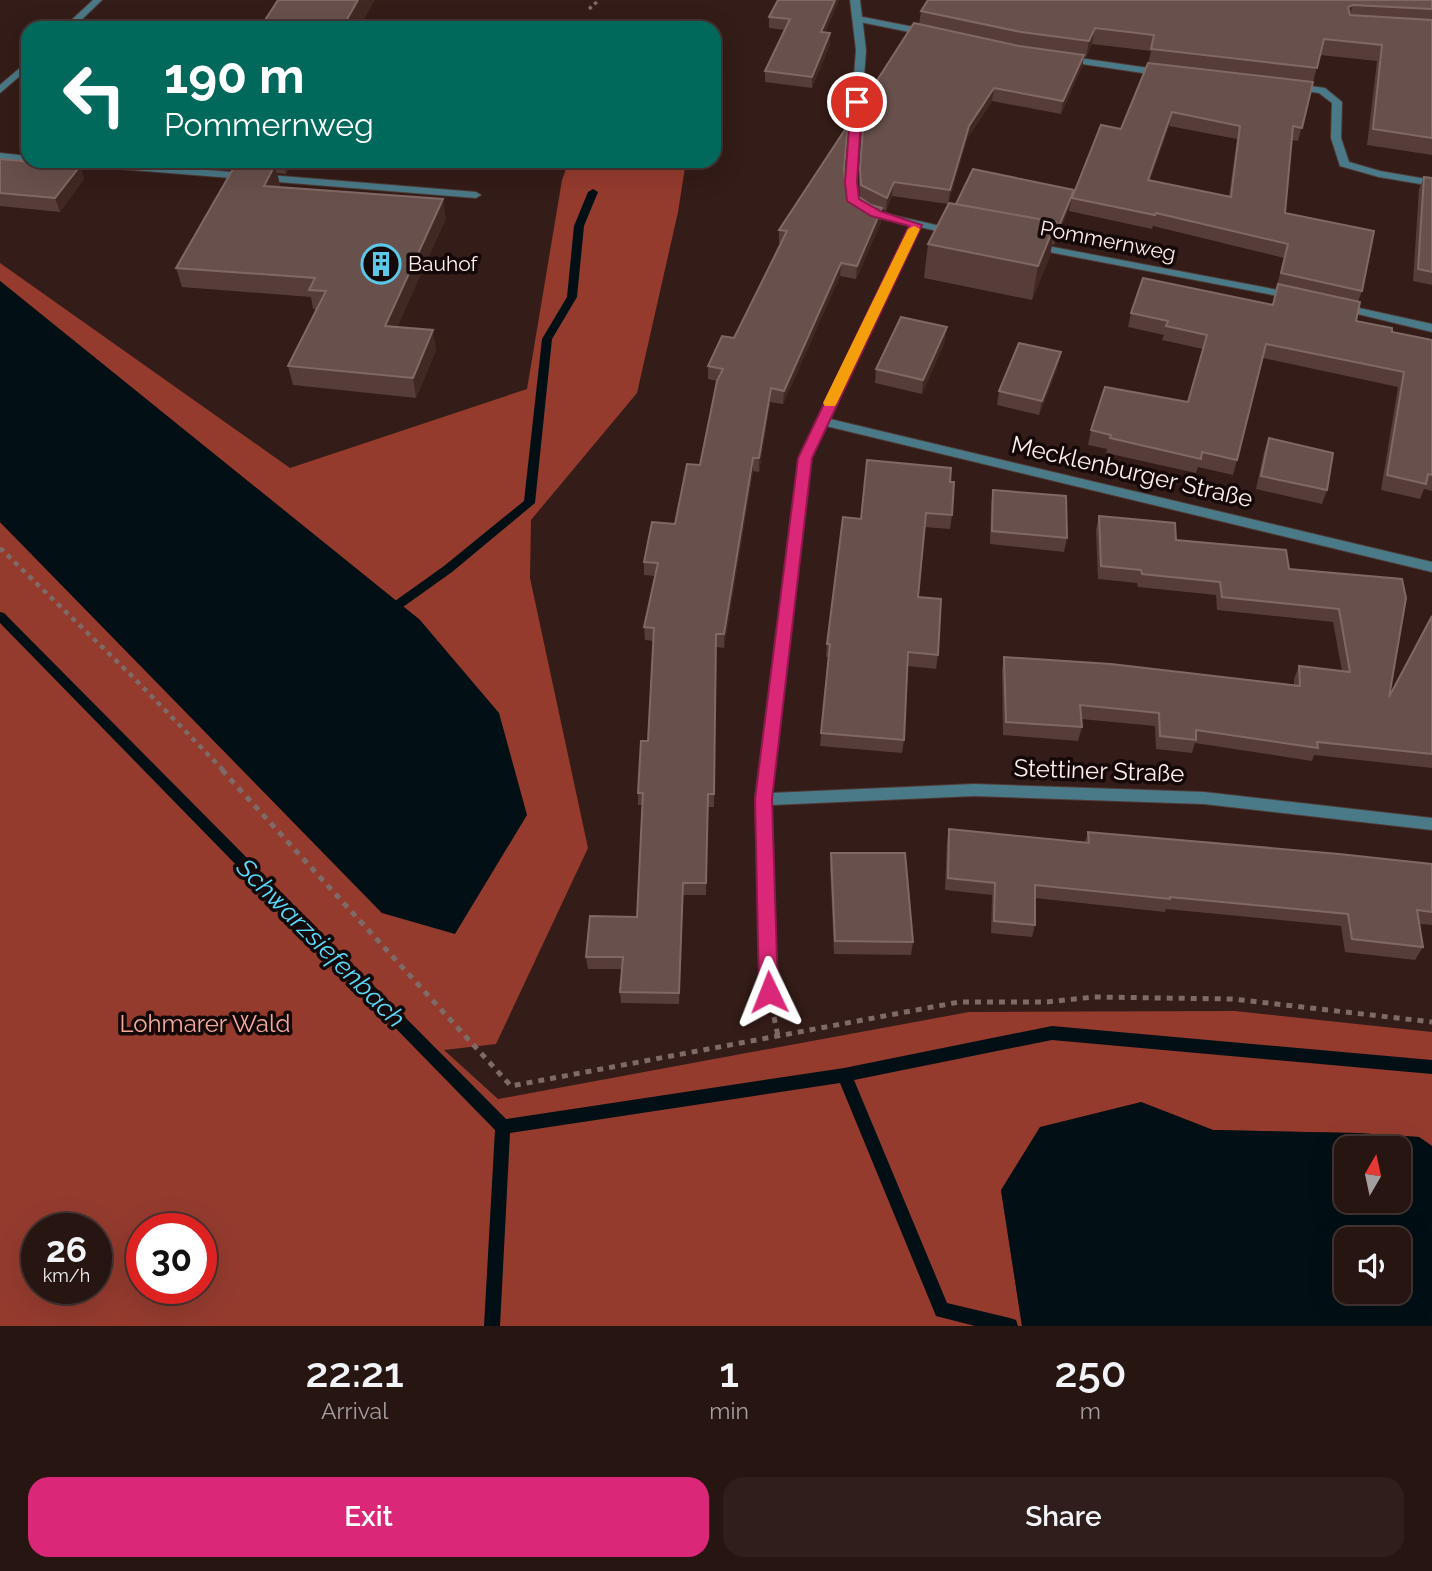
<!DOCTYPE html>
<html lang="en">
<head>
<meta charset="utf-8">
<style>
  body { margin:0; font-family:Raleway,sans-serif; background:#2f1e1b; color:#f1f3f6; height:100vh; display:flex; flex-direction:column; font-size:26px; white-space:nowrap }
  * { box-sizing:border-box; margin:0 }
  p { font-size:23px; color:#a49f9f }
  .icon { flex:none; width:38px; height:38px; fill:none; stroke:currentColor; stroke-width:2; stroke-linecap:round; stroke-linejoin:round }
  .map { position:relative; height:1326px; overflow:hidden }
  .drawer { display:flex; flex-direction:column; background:#271512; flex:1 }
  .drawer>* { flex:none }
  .guide { position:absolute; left:21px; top:21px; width:700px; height:147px; border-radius:21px; box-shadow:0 7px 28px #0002,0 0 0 2px #433432; background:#00695c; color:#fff; overflow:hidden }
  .needle { width:46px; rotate:9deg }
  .tools { position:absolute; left:1334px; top:1136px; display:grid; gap:14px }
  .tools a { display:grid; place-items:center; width:77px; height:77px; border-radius:14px; background:#271512; box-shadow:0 7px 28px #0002,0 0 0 2px #433432; font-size:35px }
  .speed { position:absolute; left:21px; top:1213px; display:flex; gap:14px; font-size:35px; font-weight:700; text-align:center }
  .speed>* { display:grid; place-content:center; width:91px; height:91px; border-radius:50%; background:#271512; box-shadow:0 7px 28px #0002,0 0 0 2px #433432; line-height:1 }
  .speed small { font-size:18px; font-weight:400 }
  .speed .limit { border:10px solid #d22; background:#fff; color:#111 }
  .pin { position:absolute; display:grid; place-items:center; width:60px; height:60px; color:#fff; margin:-30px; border:4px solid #fff; border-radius:50%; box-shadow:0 2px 7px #0007 }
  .me { position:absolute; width:77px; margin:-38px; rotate:358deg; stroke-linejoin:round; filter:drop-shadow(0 0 5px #0008) }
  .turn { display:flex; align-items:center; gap:24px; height:147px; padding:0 28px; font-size:32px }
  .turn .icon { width:91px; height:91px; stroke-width:2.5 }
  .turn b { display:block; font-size:49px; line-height:60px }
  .eta { display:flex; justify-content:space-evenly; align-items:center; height:119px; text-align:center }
  .eta b { font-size:42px; font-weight:600; line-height:49px }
  .button { display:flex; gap:14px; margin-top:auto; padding:14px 28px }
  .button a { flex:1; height:80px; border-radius:21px; background:#db2777; color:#fff; font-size:28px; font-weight:600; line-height:80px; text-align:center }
  .button a+a { background:#2f1e1b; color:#f1f3f6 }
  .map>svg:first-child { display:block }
  .forest { fill:#943b2e; fill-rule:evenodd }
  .water { fill:#021015; fill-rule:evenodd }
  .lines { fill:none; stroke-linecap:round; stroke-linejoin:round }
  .stream { fill:#021015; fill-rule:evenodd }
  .lane-casing { stroke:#503a36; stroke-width:2 }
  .street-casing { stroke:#503a36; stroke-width:2 }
  .path-far2 { stroke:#7e6a66; stroke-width:3.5; stroke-dasharray:3.5 3.5; stroke-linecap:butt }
  .path-far1 { stroke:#7e6a66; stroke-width:4.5; stroke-dasharray:5 5; stroke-linecap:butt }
  .path { stroke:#7e6a66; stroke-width:5; stroke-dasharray:6 6; stroke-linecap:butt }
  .lane { fill:#4a7987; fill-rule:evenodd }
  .street { fill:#4a7987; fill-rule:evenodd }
  .wall { fill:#573d39; fill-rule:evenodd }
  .shaded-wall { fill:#412823 }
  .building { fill:#68504c; stroke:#806965; stroke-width:2; fill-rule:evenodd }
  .route { fill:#db2777; stroke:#8e194d; stroke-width:2 }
  .slow { fill:#f59e0b }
  .labels { text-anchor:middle; stroke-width:7; stroke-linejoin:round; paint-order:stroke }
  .far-street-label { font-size:21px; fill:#fdefec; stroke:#140908 }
  .far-poi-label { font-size:21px; fill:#fdefec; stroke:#140908; text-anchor:start }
  .street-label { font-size:24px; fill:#fdefec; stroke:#140908 }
  .park-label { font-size:24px; fill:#f4a99c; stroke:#140908 }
  .water-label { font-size:26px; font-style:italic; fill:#57d9fc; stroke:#140908 }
</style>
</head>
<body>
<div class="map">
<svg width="1432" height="1326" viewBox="0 0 1432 1326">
  <rect width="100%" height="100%" fill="#341c18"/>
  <path class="forest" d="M569,161H686L678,212L637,393L531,520L530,578L588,848L496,1044L444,1050L498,1099L969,1012L1235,1011L1432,1032V1146L1419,1137L1356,1133L1213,1130L1141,1102L1001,1190L1022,1326H0V522L382,913L420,620L0,281V263L290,468L527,389L562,180ZM37,1228H96V1288H37ZM142,1228H201V1288H142Z"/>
  <path class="water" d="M0,281L420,620L499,713L527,815L455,934L382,913L0,522Z
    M1141,1102L1213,1130L1356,1133L1419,1137L1432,1146V1326H1022L1001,1190L1040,1127ZM1346,1148H1398V1200H1346ZM1346,1239H1398V1292H1346Z"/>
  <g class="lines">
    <path class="stream" d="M593,189L598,192L584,226L577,297L552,339L535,503L452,572L403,607H395L393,604L395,601L444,566L524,501L542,339L567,297L574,226L588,192Z
      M0,612L4,613L506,1119L844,1068L1052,1026L1432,1060V1074L1052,1040L854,1080L947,1303L1010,1318L1016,1320L1018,1326H975L936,1316L840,1083L510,1133L500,1326H484L495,1130L0,623Z"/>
    <g class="lane-casing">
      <path id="lane" d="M858,16L929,30L934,33L929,36L855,21V17Z
        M1065,56L1163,70L1168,73L1163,76L1062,61L1060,59Z
        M1295,84L1325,88L1342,102L1341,138L1349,162L1380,171L1432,180V186L1379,177L1340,166L1331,138L1332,103L1319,93L1292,89V85Z
        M0,153L28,156V161H32L28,162L0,159Z
        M54,161H97L476,192L481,195L476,198L59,164Z"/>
    </g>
    <g class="street-casing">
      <path id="street" d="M93,0H102L73,28H63Z
        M850,0H860L866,50L856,182L858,200L879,212L958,230L959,232L954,235L920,227L830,419L1432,562V572L826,426L811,458L771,793L974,784L1204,792L1432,818V830L1204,804L974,796L771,805L777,992L775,997L769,999L763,997L761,992L755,799L799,458L911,225L871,216L848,201L846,182L856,50Z
        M28,61V69L0,93V85Z
        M1032,243L1294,293L1300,296L1294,299L1028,248V244Z
        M1341,304L1432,324V332L1337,309L1335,307Z"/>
    </g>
    <path class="path-far2" d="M589,9L599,0"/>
    <path class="path-far1" d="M0,548L133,677L224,771"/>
    <path class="path" d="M222,770L511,1086L959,1002H1047L1093,997L1233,999L1432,1022
      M774,1017L778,1036"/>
    <use href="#lane" class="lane"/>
    <use href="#street" class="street"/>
  </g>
  <path class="wall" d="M778,0H839L825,32L830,44L812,88L765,82V71L785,30L769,28V17Z
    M1432,0V155L1367,145L1377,61L1320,55L1298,141L1292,140L1285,213L1362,291L1358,302L1356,321L1392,332L1432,340V491L1424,489L1420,499L1381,490L1398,387L1263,358L1237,460L1233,475L1198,467L1196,473L1106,453L1107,449L1088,445L1091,430L1188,402L1203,349L1162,340L1164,335L1128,327L1131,313L1272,305L1284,258L1153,226L1152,229L1069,211L1070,205L1054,245L1052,244L1050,256L1032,300L924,278L928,244L956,204L1073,196L1121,129L1148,64L1151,51L1092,44L1086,57L1084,56L1082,67L1061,114L992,101L967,139L948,204L892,196L886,211L882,209L881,222L856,279L840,276L783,404L770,402L759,472L753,471L724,648L716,647L714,807H708L706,895H683L679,1004L621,1003L620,992L622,969H588L586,957L637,917L642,805H638V793L648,741L654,641L645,640L644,627L655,576L644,575V562L675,524L700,465L717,381L708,379V366L734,338L781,243H779V230L844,169L846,188L860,198L859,182L865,99L919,25L921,11ZM1169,126L1237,139L1229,196L1150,180Z
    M0,159L80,166L84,179L60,212L0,206Z
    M246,161H293L286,174L277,173L280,185L279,187L446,218L397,327L436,350L416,398L293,385L288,366L317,310L313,309L311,297L182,287L176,268L246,163Z
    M1424,177L1432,178V285L1413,281L1419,189Z
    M945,341L922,394L875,383L876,369Z
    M1058,366L1039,415L997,405L999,391Z
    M1269,438L1327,490L1322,504L1256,489L1264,452Z
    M950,482L952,515L950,529L924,527L918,597L938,655L936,669L908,666L904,740L902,753L820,746L828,657H826L827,644L861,519Z
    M993,490L1067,538L1064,552L990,544L991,504Z
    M1099,516L1176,540L1289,569L1402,579L1389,697L1432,616V768L1314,755L1312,761L1195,743L1192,753L1156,749L1155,726L1081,719L1082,727L1078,741L1003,735L1002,670L1004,657L1294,685V679L1299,666L1342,671L1333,622L1217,610L1216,595L1138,587L1137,583L1098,579L1096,530Z
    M949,829L1085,842L1088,832L1432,864V925L1419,924L1423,947L1415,960L1345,952L1341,926L1166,909L1165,912L1035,898V925L1032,937L991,933L992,895L945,890L947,842Z
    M831,853L913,942L911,955L834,954L830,866Z"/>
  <path class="shaded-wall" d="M358,0H375L359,28H342Z
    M835,0H839L820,43L821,32Z
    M1353,5L1348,20V7Z
    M1095,28L1092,44L1086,57L1089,41Z
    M830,33V44L812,88V77Z
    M1084,55L1082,67L1061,114L1063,101Z
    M994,88L992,101L967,139L948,204L950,190L969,126Z
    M1172,112L1169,126L1145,193L1148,180Z
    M283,161H293L286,174Z
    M275,165L280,185L269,205L264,186Z
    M80,166L84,179L60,212L55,198Z
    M894,182L892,196L886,211L887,198Z
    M1074,190L1070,205L1054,245L1057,231Z
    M443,199L446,218L389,346L385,326Z
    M882,208L881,222L856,279L857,266Z
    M1056,222L1050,256L1032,300L1038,266Z
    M841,263L840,276L783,404L784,391Z
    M947,327L945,341L922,394L923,380Z
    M433,330L436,350L416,398L413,378Z
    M1061,352L1058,366L1039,415L1042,401Z
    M771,388L770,402L759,472V458Z
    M753,458V471L724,648V634Z
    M683,883V895L679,1004V993Z"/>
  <path class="building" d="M278,0H358L342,28H260Z
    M778,0H835L821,32L830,33L812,77L765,71L790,19L769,17Z
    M928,0H1432V9L1353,5L1348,7L1350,15L1432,20V138L1373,129L1382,45L1324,39L1317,68L1151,49L1154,35L1095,28L1089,41L1021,32L921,11Z
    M149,21L239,28H108L109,26L131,27Z
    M914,23L1019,46L1084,55L1063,101L994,88L969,126L950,190L894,182L887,198L861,185L860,169L865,99Z
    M1148,63L1313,82L1302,128L1293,126L1285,213L1374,231L1362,291L1281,273L1288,244L1156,213L1155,215L1072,198L1101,125L1121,129ZM1172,112L1240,126L1231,197L1148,180Z
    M848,125L844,169L846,188L871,205L882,208L857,266L841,263L784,391L771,388L759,458H753L724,634H716L714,794H708L706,883H683L679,993L620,992L623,957H586L590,916L637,917L643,793H638L641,741H648L654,628L644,627L658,563L644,562L652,522L675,524L687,464L700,465L717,381L723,369L708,366L722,336L734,338L787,231L779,230Z
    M0,159L80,166L55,198L0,193Z
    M237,162L275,165L264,186L443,199L385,326L433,330L413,378L288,366L326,291L309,290L315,278L176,268Z
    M973,169L1074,190L1057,231H1054L1056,222L956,204Z
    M1424,177L1432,178V272L1418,269Z
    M949,203L1056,222L1038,266L928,244Z
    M1143,278L1273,305L1278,284L1360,302L1356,321L1392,328V332L1432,340V475L1428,474L1426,484L1387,475L1404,372L1266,344L1237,460L1202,452L1201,459L1110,438L1111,435L1091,430L1105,387L1188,402L1207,335L1166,326L1168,321L1131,313Z
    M901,317L947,327L923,380L876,369Z
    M1019,343L1061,352L1042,401L999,391Z
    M1269,438L1333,453L1327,490L1261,476Z
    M867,460L951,468L950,482H954L952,515L926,513L918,597L941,599L938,655L908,652L904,740L821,733L830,644H827L843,517L861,519Z
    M993,490L1066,496L1067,538L992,531Z
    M1099,516L1175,523L1176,540L1286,550L1289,569L1402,579L1406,598L1389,697L1432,616V754L1317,742L1318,748L1196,730V740L1160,736L1159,713L1080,705L1082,727L1006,722L1004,657L1111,664L1300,686L1299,666L1350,672L1339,609L1222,597L1220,582L1142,574L1141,570L1101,566Z
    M949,829L1089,843L1088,832L1339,854L1432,864V912L1417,910L1423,947L1352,939L1348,914L1170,897V899L1035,885V925L994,921L995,883L948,878Z
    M831,853H905L913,942L835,941Z"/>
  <path class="route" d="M857,98L862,102L857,182L859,199L880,211L922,225L812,458L772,799L778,992L775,998L769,1000L762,998L759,992L755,799L798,458L909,226L871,216L847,201L845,182L851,102Z"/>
  <path class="slow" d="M914,226L920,229L837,403L835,406H825L823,403L908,229Z"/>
  <defs>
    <g id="building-ring" transform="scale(2.0125)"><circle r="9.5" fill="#140908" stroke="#5ac8e6" stroke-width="1.5"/><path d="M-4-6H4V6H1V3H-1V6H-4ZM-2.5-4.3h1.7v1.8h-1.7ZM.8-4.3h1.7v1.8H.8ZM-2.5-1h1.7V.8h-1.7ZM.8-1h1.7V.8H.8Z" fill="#5ac8e6"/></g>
  </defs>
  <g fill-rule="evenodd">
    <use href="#building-ring" x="381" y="264"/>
  </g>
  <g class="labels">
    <g class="far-street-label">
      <text transform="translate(1108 241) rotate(11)" y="7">Pommernweg</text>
    </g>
    <g class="far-poi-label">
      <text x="408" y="271">Bauhof</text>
    </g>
    <g class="street-label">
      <text transform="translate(1132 472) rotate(13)" y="8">Mecklenburger Straße</text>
      <text transform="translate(1099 771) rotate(2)" y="8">Stettiner Straße</text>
    </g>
    <g class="park-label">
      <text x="205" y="1032">Lohmarer Wald</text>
    </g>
    <g class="water-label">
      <text transform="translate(321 943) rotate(45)" y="9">Schwarzsiefenbach</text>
    </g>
  </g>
</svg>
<div class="tools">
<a><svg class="needle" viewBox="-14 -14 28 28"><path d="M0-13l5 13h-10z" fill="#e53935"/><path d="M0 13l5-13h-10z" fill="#a49f9f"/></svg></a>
<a><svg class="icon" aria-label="sound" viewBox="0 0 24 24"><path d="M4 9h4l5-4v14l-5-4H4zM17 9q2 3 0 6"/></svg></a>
</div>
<div class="speed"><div>26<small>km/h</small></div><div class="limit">30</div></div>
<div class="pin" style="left:857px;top:102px;background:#d93025"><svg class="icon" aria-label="arrive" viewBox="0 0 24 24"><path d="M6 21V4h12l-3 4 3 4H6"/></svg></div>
<svg class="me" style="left:769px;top:992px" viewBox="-20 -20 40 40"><path d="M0-17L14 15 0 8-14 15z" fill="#db2777" stroke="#fff" stroke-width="4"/></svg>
<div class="guide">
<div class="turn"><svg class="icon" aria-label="left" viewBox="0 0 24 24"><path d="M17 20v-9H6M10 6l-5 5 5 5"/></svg><div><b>190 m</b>Pommernweg</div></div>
</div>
</div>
<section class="drawer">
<div class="eta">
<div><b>22:21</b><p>Arrival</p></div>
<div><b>1</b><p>min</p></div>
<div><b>250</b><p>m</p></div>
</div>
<div class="button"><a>Exit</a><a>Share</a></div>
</section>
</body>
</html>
